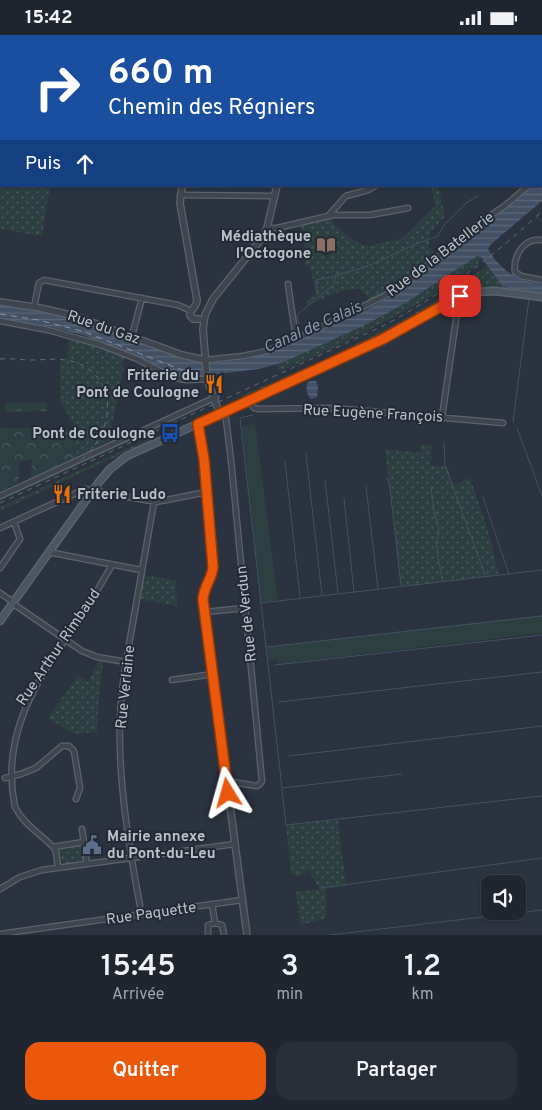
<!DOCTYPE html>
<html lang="fr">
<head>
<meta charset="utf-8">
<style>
  body { margin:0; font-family:Overpass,sans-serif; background:#282e37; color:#f1f3f6; height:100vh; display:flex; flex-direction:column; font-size:19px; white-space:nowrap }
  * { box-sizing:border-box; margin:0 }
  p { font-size:16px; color:#a2a5aa }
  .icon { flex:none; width:28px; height:28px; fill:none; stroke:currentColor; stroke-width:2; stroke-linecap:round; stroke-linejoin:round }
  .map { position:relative; height:900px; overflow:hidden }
  .details { display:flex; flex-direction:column; background:#20262f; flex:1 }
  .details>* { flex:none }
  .top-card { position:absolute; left:0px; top:0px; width:542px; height:152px; box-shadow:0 1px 4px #0004,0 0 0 1px #3d434b; background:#1a4fa0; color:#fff; overflow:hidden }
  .fabs { position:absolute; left:481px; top:840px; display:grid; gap:10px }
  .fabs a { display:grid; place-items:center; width:45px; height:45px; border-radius:10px; background:#20262f; box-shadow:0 1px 4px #0004,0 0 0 1px #3d434b; font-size:25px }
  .pin { position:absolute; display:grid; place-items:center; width:42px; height:42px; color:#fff; margin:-21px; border-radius:10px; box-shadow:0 2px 8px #0006 }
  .me { position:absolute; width:55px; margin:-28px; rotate:352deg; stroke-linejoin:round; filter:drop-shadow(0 0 4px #0008) }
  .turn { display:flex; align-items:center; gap:18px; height:105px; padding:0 25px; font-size:22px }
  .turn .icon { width:65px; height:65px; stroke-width:2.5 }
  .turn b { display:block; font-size:35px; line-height:42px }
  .then { display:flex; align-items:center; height:48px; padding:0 25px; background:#0003; gap:10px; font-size:19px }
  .eta { display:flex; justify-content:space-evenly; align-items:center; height:85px; text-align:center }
  .eta b { font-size:30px; font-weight:600; line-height:35px }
  .primary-button { display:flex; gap:10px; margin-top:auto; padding:10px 25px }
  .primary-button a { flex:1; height:58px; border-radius:15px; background:#ea580c; color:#fff; font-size:20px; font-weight:600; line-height:58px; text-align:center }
  .primary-button a+a { background:#282e37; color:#f1f3f6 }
  .status { display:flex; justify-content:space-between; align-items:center; height:35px; padding:0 25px; background:#20262f; direction:ltr }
  .status svg { height:14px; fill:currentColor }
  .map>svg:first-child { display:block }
  .grass { fill:url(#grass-dots) }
  .forest { fill:url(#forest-crowns) }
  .garden { fill:#2d4041 }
  .water { fill:url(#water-rules) }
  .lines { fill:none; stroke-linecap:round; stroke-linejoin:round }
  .stream { stroke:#425166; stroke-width:1 }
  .ferry { stroke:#8697ad; stroke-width:1; stroke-dasharray:6 5; stroke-linecap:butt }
  .minor-casing { stroke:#5b636d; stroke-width:7 }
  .tertiary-casing { stroke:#5b636d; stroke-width:8 }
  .secondary-casing { stroke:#5b636d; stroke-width:9 }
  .minor { stroke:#3e454f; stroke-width:4.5 }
  .tertiary { stroke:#3e454f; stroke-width:5.5 }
  .secondary { stroke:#4c5562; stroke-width:6 }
  .rail { stroke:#606976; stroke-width:1; stroke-dasharray:5 5; stroke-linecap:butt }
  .route-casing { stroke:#983908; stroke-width:12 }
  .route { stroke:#ea580c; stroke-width:9 }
  .labels { text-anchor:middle; stroke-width:4; stroke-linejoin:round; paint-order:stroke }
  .poi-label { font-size:15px; font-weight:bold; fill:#bac0ca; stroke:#222a35; text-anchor:end }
  .street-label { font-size:15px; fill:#bac0ca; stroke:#222a35 }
  .water-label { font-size:16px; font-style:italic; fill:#8697ad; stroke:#222a35 }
</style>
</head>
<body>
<div class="status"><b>15:42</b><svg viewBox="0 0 49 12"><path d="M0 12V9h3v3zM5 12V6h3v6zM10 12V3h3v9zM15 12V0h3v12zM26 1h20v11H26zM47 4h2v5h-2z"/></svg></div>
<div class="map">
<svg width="542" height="900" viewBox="0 0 542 900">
  <defs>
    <pattern id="grass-dots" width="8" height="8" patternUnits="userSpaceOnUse" patternTransform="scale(1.25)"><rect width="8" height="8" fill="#2d4041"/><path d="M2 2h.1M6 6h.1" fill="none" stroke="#495a5b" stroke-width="1.8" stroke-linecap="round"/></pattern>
    <pattern id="forest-crowns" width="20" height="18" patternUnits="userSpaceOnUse" patternTransform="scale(1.25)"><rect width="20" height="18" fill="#2d4041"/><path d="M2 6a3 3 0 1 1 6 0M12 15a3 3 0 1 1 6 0" fill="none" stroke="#495a5b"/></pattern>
    <pattern id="water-rules" width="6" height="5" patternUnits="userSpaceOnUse" patternTransform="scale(1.25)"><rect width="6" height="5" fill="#425166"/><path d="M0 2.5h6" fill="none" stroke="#5b687b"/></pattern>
  </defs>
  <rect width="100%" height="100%" fill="#2a333f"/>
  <path class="grass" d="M0,132L1,151H50L42,201L0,194Z
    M431,151H438L445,181L430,198L429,211L437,220L409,244L370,267L365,259L359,254C341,253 326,262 309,270L307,266L316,259L310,230L305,231V216L300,189L333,180L331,186C341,195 355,210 369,211L403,203L435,171Z
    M479,221L482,224L478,227L479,229C462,238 448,251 431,261C383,289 332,315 280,336L276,330C293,323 309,315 325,308C379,284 426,257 474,222Z
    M487,231L503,252L528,256L527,258L491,253L463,258L394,296L342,321L256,359L244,362L243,360L323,325L394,290L443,261Z
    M69,297L83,300L128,317L121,332L124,333L111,394L122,399L78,422L73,406L76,404L70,394L74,391L60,366V326L68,321Z
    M149,395L150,397L0,466V463Z
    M152,402L154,406L119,423L115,422L0,476V472Z
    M422,409L432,410L431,431H447L453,450L470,443L487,492L499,540L401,551L385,414L421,418Z
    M143,540L176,545L177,571L139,564Z
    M100,625L103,627L98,672L97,697L74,699L48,683L78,640L88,647Z
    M338,785L346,851L326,853V883L300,890L296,857L319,854L309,835L298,842L291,838L286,790Z
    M80,810L83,814L85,827L66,829L60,826L58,812Z"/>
  <path class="forest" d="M5,368H47V376L5,377Z
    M0,393L70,394L76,404L73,406L78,422L31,443V433L32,432V424L20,427L18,448L0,456Z"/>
  <path class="garden" d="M255,389L278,565L261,568L242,391Z
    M542,580V598L278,629L277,624L268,625L267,612Z"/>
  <path class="water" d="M542,143V166L490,210L488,214C494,226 509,240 522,245C528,247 535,247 542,249V259L503,252L481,222L477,221L404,269L365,290L284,327L259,334L210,340L209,336L203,337L202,341L187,342L172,339L128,317L83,300L46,291L0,284V270C30,274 61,278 90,288C127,301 163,319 201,328L203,331H209L210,328L247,324L273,317L354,281L398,258L533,151H541Z
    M311,346H316L318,352L317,362L311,364C307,361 305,352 308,347Z"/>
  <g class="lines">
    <path class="stream" d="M334,241L368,231L418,208L433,203L438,201L444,190L465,169L477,161
      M317,257L316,245L330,242
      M301,299L297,280L334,249L336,241
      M253,380L240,383L261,568L542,535
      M513,387L529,264
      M517,393L542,461
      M444,408L445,430L485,540
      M306,419L322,560
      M285,427L300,562
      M386,443L388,444L390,454L401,550
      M325,445L338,558
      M366,451L378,554
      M431,452L434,476L439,496L436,508L442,545
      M483,462L509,539
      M344,463L354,557
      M261,568L282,753L402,739
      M267,612L542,581
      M275,630L542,600
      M279,667L542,637
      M289,721L542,691
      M282,754L286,790L542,761
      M321,853L542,823
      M240,870L244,900
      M330,900L542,875"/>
    <path class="ferry" d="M0,279L38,285L82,296L187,337"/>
    <g class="minor-casing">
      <path id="minor" d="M215,0L217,1
        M171,1V0
        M188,1V0
        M466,1V0
        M541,26H542
        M541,107H542
        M541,140L542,139
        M180,160L274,161
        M328,181L346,161L368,155L375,151
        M267,193H277L333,180H370L408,173
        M542,205C524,202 513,221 515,237L521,241L542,245
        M288,249L296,304
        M34,272L39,248L44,245L178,270L191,276
        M0,286L48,295L101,310L137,324L171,342L186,345L208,344
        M132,301L142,263
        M205,325L243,321L267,316L305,300L384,261L409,246L470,195L507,169L528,151
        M248,365L254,373L258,374L333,373L503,388
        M225,376L231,425L262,746L260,749L257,751L226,746
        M442,382L456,285L457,262
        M0,461L216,362
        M0,493L85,454L156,467L207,457
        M48,517L141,535
        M0,533L20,504L14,487
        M0,558L13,567
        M12,568L82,616L97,622L126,627
        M205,577L245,573
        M172,645L213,639
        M5,743L21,739L36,733L62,711H69L74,716L80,753L76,764
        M82,794L87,829
        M53,812L84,807
        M58,833L56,817L54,813C41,799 24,790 15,772C0,701 36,646 74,592C88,572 100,551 112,530
        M0,854L20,842L42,835L235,809
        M212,869L215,888
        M140,871C129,811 118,746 120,685C121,652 127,620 133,587C140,547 147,507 154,467
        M0,899L242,865
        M208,900V890L215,888L222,890L224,900"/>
    </g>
    <g class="tertiary-casing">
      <path id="tertiary" d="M245,1V0
        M316,1V0
        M182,151L180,168L197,265C197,272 191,273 190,280L193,284H199
        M0,267L40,273L75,281L182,320L205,325
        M220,380L207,344L203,294L205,280L213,264L262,203L267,193L277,151
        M198,389L204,428L213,532C212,544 203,553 203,565L247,900"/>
    </g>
    <g class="secondary-casing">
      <path id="secondary" d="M0,586L99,447L110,434L127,421L379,306L460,261L477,257L495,256L542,262"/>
    </g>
    <use href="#minor" class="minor"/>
    <use href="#tertiary" class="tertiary"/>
    <use href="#secondary" class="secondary"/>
    <path class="rail" d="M0,324C10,323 21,325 31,325C47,325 62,322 77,328C123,346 112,404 77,428
      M0,468L385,290C442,259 495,221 542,176"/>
  </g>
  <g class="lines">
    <g class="route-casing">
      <path id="route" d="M228,758L203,565C203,553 212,544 213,532L204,424L198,389L383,304L460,261"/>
    </g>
    <use href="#route" class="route"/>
  </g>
  <defs>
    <g id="library-bare" transform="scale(1.5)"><path d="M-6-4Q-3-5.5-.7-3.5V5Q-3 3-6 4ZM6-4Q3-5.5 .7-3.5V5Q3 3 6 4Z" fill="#8d6e63" stroke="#222a35" stroke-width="2.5" paint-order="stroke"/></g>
    <g id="restaurant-bare" transform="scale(1.5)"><path d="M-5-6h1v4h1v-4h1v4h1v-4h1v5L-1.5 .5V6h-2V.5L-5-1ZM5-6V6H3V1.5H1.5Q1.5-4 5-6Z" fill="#e8710a" stroke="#222a35" stroke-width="2.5" paint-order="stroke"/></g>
    <g id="bus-bare" transform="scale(1.5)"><path d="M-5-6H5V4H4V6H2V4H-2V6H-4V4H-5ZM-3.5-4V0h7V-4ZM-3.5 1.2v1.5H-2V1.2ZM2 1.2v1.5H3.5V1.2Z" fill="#1a4fb4" stroke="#222a35" stroke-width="2.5" paint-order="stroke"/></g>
    <g id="civic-bare" transform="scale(1.5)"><path d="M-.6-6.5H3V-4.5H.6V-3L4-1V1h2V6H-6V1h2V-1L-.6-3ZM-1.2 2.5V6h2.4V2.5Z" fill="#5c6f8a" stroke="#222a35" stroke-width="2.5" paint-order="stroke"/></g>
  </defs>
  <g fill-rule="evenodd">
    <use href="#library-bare" x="326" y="210"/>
    <use href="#restaurant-bare" x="214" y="349"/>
    <use href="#bus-bare" x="170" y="398"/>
    <use href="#restaurant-bare" x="62" y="459"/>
    <use href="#civic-bare" x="92" y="810"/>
  </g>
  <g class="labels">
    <g class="poi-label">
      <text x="311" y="206">Médiathèque<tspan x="311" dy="17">l'Octogone</tspan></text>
      <text x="199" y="345">Friterie du<tspan x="199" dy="17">Pont de Coulogne</tspan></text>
      <text x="155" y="403">Pont de Coulogne</text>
      <text x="77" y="464" text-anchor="start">Friterie Ludo</text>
      <text x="107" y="806" text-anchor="start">Mairie annexe<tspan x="107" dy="17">du Pont-du-Leu</tspan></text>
    </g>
    <g class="street-label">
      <text transform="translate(440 219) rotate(-37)" y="5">Rue de la Batellerie</text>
      <text transform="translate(104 292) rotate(19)" y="5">Rue du Gaz</text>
      <text transform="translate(373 378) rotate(3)" y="5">Rue Eugène François</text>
      <text transform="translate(246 579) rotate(-96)" y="5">Rue de Verdun</text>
      <text transform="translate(58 612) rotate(-56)" y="5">Rue Arthur Rimbaud</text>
      <text transform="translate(125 652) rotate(-84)" y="5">Rue Verlaine</text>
      <text transform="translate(151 878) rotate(-8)" y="5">Rue Paquette</text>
    </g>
    <g class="water-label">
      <text transform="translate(312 291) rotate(-24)" y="6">Canal de Calais</text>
    </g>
  </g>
</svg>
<div class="fabs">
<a><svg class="icon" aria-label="sound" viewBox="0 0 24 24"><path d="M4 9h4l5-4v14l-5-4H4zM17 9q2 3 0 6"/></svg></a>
</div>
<div class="pin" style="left:460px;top:261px;background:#d93025"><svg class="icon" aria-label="arrive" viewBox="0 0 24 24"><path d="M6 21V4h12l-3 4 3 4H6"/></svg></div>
<svg class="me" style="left:228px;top:758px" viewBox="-20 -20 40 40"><path d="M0-17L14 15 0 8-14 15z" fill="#ea580c" stroke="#fff" stroke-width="4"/></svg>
<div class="top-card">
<div class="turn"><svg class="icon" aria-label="right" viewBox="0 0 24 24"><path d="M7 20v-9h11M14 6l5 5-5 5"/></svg><div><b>660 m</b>Chemin des Régniers</div></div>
<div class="then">Puis<svg class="icon" aria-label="ahead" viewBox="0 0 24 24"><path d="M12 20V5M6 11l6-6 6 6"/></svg></div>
</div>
</div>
<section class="details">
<div class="eta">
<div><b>15:45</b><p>Arrivée</p></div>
<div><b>3</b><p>min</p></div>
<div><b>1.2</b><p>km</p></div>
</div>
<div class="primary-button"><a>Quitter</a><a>Partager</a></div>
</section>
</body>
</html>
